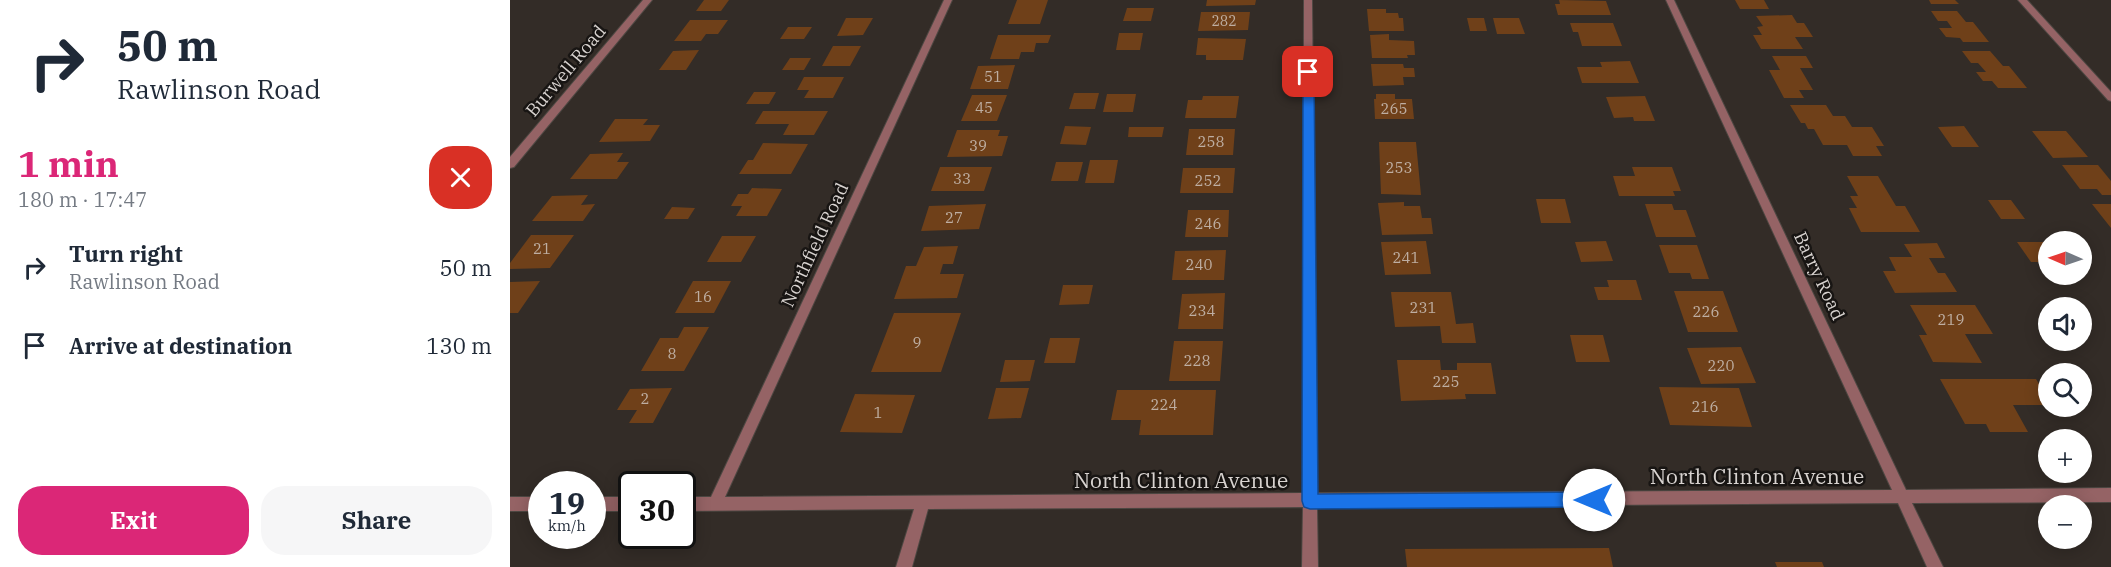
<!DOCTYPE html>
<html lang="en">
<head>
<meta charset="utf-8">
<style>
  body { margin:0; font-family:"IBM Plex Serif",serif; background:#f6f6f7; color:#1f2937; height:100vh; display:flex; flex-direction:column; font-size:22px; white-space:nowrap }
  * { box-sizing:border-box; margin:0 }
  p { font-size:20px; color:#747a83 }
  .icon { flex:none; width:33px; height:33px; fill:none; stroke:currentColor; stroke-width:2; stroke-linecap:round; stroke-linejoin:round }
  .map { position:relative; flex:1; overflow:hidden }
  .sheet { display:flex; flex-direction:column; background:#fff; width:510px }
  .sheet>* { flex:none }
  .banner { background:#fff; color:#1f2937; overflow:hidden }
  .needle { width:39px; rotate:272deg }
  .tools { position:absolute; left:1528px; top:231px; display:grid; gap:12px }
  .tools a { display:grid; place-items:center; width:54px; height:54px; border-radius:50%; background:#fff; box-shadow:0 3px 15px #0003; font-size:30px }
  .speed { position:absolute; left:18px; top:471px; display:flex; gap:12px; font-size:30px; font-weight:700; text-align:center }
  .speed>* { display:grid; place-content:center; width:78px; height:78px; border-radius:50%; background:#fff; box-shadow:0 3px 15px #0003; line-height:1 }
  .speed small { font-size:15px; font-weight:400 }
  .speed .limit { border:3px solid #111; border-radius:9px; background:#fff; color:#111 }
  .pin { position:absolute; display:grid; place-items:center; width:51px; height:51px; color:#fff; margin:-26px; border-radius:12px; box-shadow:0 3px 9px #0006 }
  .me { position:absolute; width:66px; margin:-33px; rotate:270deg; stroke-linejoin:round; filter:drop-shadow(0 0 4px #0008) }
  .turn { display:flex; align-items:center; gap:21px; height:126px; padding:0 18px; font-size:27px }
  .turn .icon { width:78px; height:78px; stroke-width:2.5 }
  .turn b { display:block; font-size:42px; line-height:51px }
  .round { display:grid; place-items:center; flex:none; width:63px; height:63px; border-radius:24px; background:#f6f6f7 }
  .headline { display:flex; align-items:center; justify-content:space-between; height:102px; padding:0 18px }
  h1 { font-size:36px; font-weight:800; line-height:45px; color:#db2777 }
  .action { display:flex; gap:12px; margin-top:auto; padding:12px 18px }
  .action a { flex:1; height:69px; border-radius:24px; background:#db2777; color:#fff; font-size:24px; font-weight:800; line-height:69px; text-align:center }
  .action a+a { background:#f6f6f7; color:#1f2937 }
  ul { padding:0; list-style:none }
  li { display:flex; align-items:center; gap:18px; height:78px; padding:0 18px }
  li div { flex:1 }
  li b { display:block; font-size:22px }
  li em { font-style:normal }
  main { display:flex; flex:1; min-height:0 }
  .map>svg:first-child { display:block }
  .building { fill:#6f4019 }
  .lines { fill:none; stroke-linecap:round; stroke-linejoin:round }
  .street-casing { stroke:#4d4742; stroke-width:2 }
  .street { fill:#956365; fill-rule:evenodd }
  .route { fill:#1a73e8; stroke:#114b97; stroke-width:1.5 }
  .labels { text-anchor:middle; stroke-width:5; stroke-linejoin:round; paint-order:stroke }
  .far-number-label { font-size:14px; fill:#beaea2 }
  .number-label { font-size:15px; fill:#beaea2 }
  .street-label { font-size:18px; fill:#d8d3d0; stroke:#181513 }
  .near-street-label { font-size:21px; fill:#d8d3d0; stroke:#181513 }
</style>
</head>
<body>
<main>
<section class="sheet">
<div class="banner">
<div class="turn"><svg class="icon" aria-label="right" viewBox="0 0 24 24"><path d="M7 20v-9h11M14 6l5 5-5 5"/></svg><div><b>50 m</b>Rawlinson Road</div></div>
</div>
<div class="headline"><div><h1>1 min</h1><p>180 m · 17:47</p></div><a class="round" style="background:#d93025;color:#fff"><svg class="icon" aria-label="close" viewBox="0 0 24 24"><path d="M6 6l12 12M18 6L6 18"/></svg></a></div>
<ul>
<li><svg class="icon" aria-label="right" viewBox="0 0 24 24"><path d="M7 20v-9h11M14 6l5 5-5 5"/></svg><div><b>Turn right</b><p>Rawlinson Road</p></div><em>50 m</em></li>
<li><svg class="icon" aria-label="arrive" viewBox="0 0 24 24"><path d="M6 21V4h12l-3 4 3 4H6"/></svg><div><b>Arrive at destination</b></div><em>130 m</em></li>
</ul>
<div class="action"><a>Exit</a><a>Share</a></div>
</section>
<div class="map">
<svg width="1601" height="567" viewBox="0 0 1601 567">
  <rect width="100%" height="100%" fill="#332c27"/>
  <path class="building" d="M194,0H219L211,11H186Z
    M507,0H538L530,24H498Z
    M697,0H746L745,5L696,6Z
    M1049,0L1096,1L1101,15H1048L1045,4H1050Z
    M1225,0H1254L1259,9H1230Z
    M1419,0H1445L1449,4H1421Z
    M617,8H644L641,21H613Z
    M857,9H876V13H888L889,18H893L894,31H859Z
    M1421,11H1447L1456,22H1463L1479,42H1453L1450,38L1436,37L1429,28H1442L1437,21H1428Z
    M691,12H740L738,30L688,31Z
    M1282,15L1287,23H1294L1303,37H1285L1293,49H1251L1243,35H1252L1247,27L1253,26L1246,16Z
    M336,18H363L353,35L327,36Z
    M957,18H974L977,31H960Z
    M983,18H1009L1015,34H987Z
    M180,20H218L208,34H196L191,41H164Z
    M1060,23H1103L1112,46H1072L1068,32H1063Z
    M278,27H302L294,39H270Z
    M609,33H633L630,50H606Z
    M879,34V40L904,41L905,55H897L898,58H862L860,35Z
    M488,35H541L538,43H526L524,52H511L509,59H480Z
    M688,38L736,39L733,60H696V55H686Z
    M323,46H351L340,66H312Z
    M189,50L176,70H149L163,51Z
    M1452,51H1480L1493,66H1499L1517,88H1488L1482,81H1473L1466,72H1476L1468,63H1461Z
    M1262,56H1296L1303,68H1290L1303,90H1289L1294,98H1274L1259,70H1270Z
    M280,58H301L294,70H272Z
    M1120,61L1129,83H1072L1067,67H1092L1090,62Z
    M861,64H893L894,68H904L905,77H893L894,85L863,86Z
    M505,65L498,89H460L468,66Z
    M294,77H334L323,98H294L299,90H287Z
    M244,92H266L259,104H236Z
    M564,93H589L585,109H559Z
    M597,94H626L623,112H593Z
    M866,94H885V99H902L904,119H865L864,99H866Z
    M462,95H497L487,121H451Z
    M693,96H729L726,118H675L678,100H692Z
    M1135,96L1145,121H1124L1123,117L1104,118L1096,97Z
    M1280,105H1316L1323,116H1335L1342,127H1362L1374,146H1366L1372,156H1343L1337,145H1313L1304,129H1298L1295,123H1291Z
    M253,111H318L304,135H273L279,124H245Z
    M105,119H138L133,125H150L140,141L89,142Z
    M555,126L581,127L576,145L550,144Z
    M1454,126L1469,147H1442L1428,127Z
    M619,127H654L652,137H618Z
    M679,129H725L723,155H676Z
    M447,130H490L488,136H498L492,156L437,157Z
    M1522,131H1556L1578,157L1543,158Z
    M869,142H906L911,195L871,194Z
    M253,143L298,144L281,174H229L238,160H243Z
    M113,153L107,162H119L107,179H60L80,154Z
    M580,160H608L604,183H575Z
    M546,162H573L568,181H541Z
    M1552,165H1588L1601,181V195H1592L1587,189H1570Z
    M430,167H482L474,191H421Z
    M1122,167H1162L1171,191H1163L1165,196H1109L1103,176H1125Z
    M673,168H725L723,193H670Z
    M1337,176H1368L1386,206H1395L1410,232H1351L1339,208H1347L1340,196H1348Z
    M242,188L272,189L257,216H226L232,206H221L228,194H238Z
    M78,195L71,205L85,204L73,221H22L42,196Z
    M1026,199H1055L1061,223H1031Z
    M1478,200H1501L1515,219H1491Z
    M894,202V206H910L912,218H921L923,234L872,235L868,203Z
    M476,204L469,229L411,231L419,206Z
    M1135,204H1162L1164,210H1176L1186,237H1146Z
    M1582,204H1601V228Z
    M162,207L185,208L178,219H154Z
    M678,210H719L718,237H675Z
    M21,235H64L40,268L0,269V263Z
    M212,236H246L231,262H197Z
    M916,241L921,274L875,275L871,242Z
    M1096,241L1103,261L1071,262L1065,242Z
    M1507,242H1536L1539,246V262H1521Z
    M1427,243L1435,258H1419L1428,273H1435L1447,292L1385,293L1373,271H1386L1379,257H1402L1394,244Z
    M1149,245H1187L1199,279H1182L1180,273H1159Z
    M448,246L443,264H433L430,274H454L447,298L384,299L396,266H406L414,247Z
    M716,250L714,280H662L665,251Z
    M1097,280H1126L1132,300H1088L1084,287H1099Z
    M30,281L8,313H0V282Z
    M183,281H221L204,313H165Z
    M553,285H583L579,304L549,305Z
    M1164,291H1213L1228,332H1178Z
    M881,292H941L946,324L963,323L966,343H932L930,326L885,327Z
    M715,293L713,329H668L672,294Z
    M1400,305H1465L1483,334H1455L1472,363L1423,362L1409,335H1417Z
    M384,313H451L431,372H361Z
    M174,327H199L174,371H131L150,338H168Z
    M1060,335H1093L1100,362H1066Z
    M540,338H570L565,363H534Z
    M664,341H713L710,381H659Z
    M1231,347L1246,383L1191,384L1177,348Z
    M495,360H525L520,381L490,382Z
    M887,360H930L931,370H947V363H981L986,394H955L956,399L891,401Z
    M1430,379H1526L1539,400V405H1503L1518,432H1480L1476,424H1455Z
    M1149,387L1229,388L1242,427L1160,425Z
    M162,388L143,423H119L127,410H107L120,389Z
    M486,388H519L511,418L478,419Z
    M607,390H706L703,435H629L631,420H601Z
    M345,394L405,395L392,433L330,432Z
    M1099,548L1103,567H897L895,549Z
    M1265,562H1312L1314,567H1267Z"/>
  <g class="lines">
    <g class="street-casing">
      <path id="street" d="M133,0H142L4,167L0,168V157Z
        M434,0H442L215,497L793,493L794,0H802L807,493L1382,490L1156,0H1164L1396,490L1601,488V502L1402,503L1433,567H1417L1388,503L807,507L808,567H792L793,507L418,509L402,567H386L404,509L172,511V497H201Z
        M1508,0H1517L1601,92V101L1598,100Z
        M0,497H32V511H0Z
        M82,497H122V511H82Z"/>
    </g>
    <use href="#street" class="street"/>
  </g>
  <path class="route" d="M798,68L804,72L808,494L1084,492L1090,494L1093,500L1090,505L1084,507L800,509L794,507L792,501L793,72Z"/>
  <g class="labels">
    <g class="far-number-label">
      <text x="714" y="26">282</text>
    </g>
    <g class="number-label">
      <text x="483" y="82">51</text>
      <text x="474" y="113">45</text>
      <text x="884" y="114">265</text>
      <text x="701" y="147">258</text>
      <text x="468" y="151">39</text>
      <text x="889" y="173">253</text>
      <text x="452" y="184">33</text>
      <text x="698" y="186">252</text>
      <text x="444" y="223">27</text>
      <text x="698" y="229">246</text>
      <text x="32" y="254">21</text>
      <text x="896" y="263">241</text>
      <text x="689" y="270">240</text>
      <text x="193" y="302">16</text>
      <text x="913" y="313">231</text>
      <text x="692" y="316">234</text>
      <text x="1196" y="317">226</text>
      <text x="1441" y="325">219</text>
      <text x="407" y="348">9</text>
      <text x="162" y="359">8</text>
      <text x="687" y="366">228</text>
      <text x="1211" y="371">220</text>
      <text x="936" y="387">225</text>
      <text x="135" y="404">2</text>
      <text x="654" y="410">224</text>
      <text x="1195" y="412">216</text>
      <text x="368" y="418">1</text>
    </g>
    <g class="street-label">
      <text transform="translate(56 71) rotate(-50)" y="6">Burwell Road</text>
      <text transform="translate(305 245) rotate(-65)" y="6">Northfield Road</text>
      <text transform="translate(1309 276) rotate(65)" y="6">Barry Road</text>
    </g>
    <g class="near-street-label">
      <text x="1247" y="484">North Clinton Avenue</text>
      <text x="671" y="488">North Clinton Avenue</text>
    </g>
  </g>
</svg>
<div class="tools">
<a><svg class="needle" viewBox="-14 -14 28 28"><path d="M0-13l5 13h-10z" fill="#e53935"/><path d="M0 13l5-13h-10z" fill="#747a83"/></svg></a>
<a><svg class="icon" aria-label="sound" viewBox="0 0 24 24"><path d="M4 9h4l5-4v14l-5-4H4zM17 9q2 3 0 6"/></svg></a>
<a><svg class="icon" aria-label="search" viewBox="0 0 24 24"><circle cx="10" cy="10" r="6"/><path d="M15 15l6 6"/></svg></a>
<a>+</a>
<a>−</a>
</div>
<div class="speed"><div>19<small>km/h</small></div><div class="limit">30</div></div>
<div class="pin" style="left:798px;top:72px;background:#d93025"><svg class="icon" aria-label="arrive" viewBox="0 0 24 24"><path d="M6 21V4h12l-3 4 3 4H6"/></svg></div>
<svg class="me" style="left:1084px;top:500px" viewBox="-20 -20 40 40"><circle r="19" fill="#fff"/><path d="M0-13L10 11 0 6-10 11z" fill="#1a73e8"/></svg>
</div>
</main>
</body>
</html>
